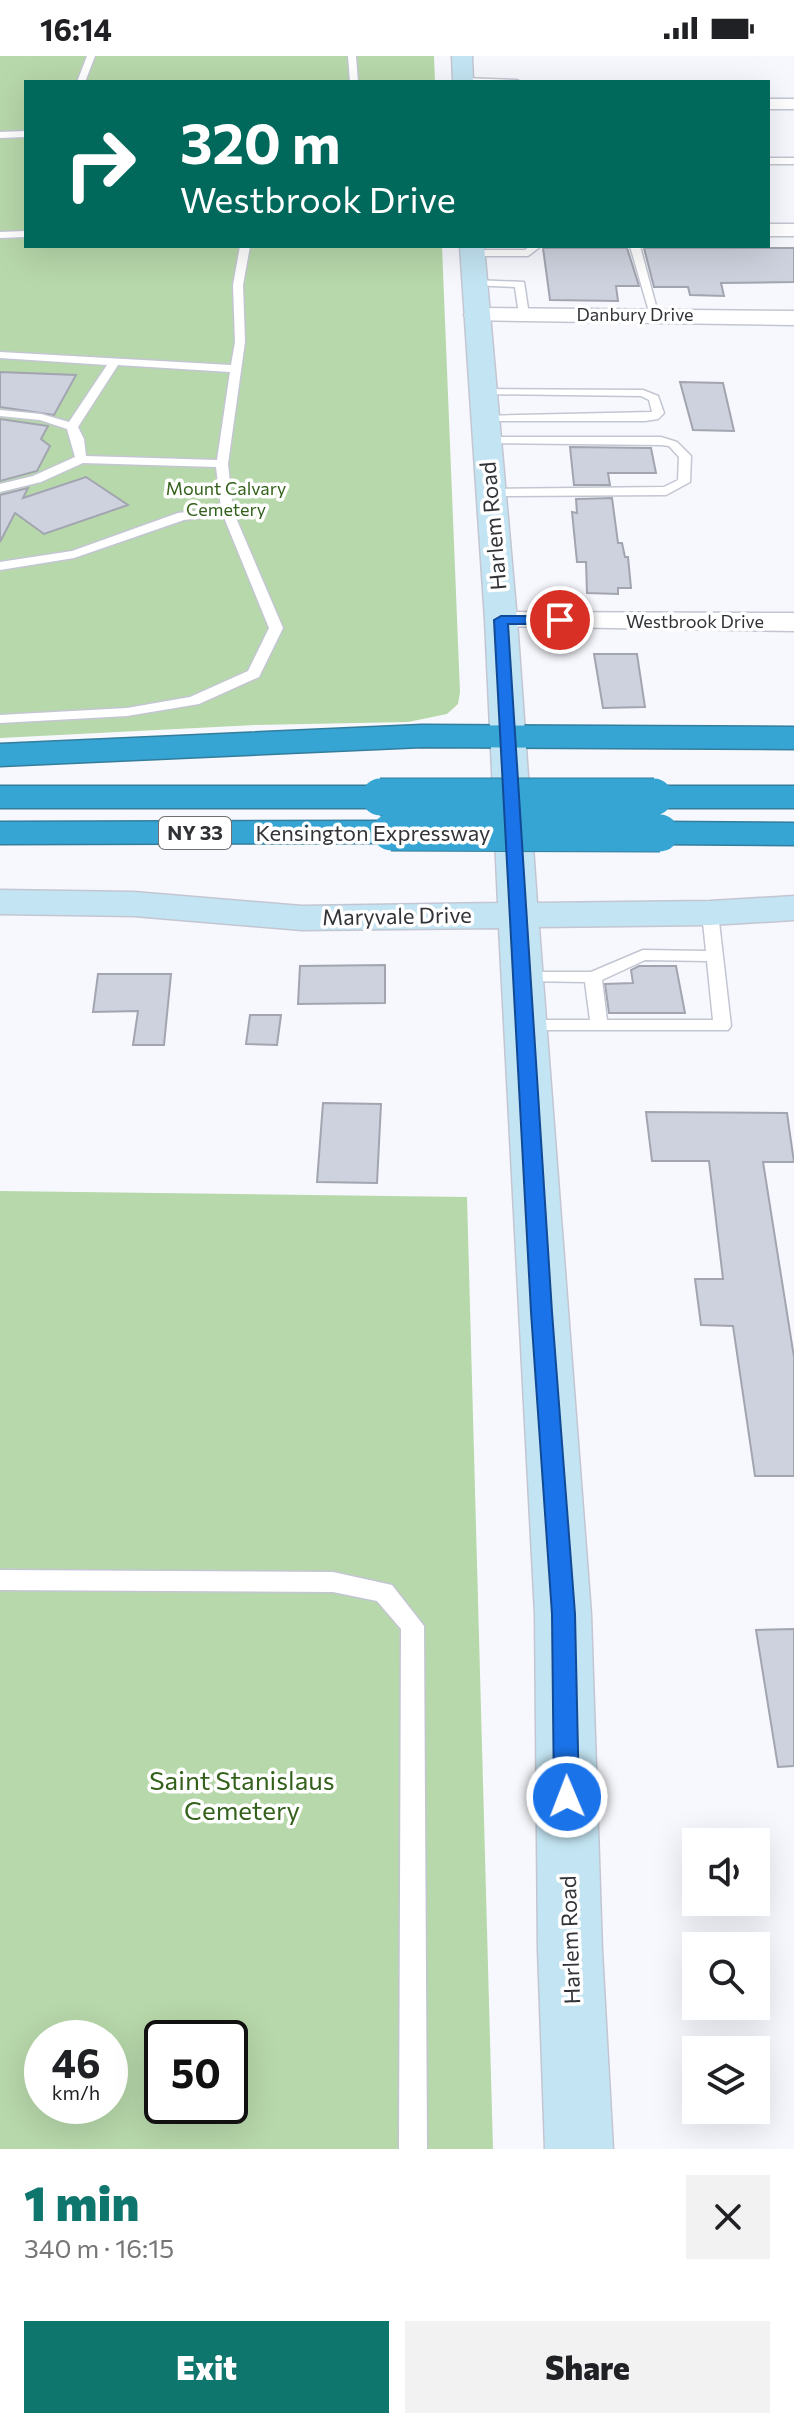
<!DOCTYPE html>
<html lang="en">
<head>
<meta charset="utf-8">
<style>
  body { margin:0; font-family:Commissioner,sans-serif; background:#f2f2f2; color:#202124; height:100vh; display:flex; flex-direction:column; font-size:30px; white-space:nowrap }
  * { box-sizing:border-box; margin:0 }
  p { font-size:26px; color:#757577 }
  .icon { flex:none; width:44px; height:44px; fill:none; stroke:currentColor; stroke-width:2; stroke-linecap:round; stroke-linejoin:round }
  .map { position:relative; height:2093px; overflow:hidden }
  .drawer { display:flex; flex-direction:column; background:#fff; flex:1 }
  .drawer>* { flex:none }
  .hud { position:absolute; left:24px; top:24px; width:746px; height:168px; border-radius:0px; box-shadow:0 8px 32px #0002; background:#00695c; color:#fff; overflow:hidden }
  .buttons { position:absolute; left:682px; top:1772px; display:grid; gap:16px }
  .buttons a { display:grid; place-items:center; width:88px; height:88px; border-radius:0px; background:#fff; box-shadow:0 8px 32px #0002; font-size:40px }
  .speed { position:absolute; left:24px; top:1964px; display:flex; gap:16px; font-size:40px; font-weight:700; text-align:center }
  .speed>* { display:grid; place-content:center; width:104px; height:104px; border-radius:50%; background:#fff; box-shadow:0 8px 32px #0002; line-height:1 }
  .speed small { font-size:20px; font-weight:400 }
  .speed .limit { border:4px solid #111; border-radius:12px; background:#fff; color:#111 }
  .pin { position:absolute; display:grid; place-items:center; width:68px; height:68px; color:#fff; margin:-34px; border:4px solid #fff; border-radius:50%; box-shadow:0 2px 8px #0007 }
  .me { position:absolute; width:88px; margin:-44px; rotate:359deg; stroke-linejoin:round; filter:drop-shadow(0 0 6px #0008) }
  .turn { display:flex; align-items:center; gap:28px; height:168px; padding:0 24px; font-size:36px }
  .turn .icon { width:104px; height:104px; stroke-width:2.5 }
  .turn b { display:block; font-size:56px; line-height:68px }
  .round { display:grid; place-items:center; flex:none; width:84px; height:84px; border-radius:0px; background:#f2f2f2 }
  .summary { display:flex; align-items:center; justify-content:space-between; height:136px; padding:0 24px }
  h1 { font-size:48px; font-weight:800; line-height:60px; color:#0f766e }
  .action { display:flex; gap:16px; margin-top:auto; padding:16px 24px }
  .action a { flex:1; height:92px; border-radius:0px; background:#0f766e; color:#fff; font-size:32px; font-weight:800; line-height:92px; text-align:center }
  .action a+a { background:#f2f2f2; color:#202124 }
  .status { display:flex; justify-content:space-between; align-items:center; height:56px; padding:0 40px; background:#fff; direction:ltr }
  .status svg { height:22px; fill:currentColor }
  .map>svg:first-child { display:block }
  .green { fill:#b7d8aa; fill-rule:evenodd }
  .building { fill:#ced2de; stroke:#a2a5b0; stroke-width:2 }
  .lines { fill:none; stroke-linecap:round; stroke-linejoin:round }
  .lane-casing { stroke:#c3c6d2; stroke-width:3 }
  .street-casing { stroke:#c3c6d2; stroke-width:3 }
  .secondary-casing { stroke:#c3c6d2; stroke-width:3 }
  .highway-casing { stroke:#347d9c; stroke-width:3 }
  .lane { fill:#fff; fill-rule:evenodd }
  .street { fill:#fff; fill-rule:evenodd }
  .secondary { fill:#c3e4f2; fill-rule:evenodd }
  .highway { fill:#36a5d3; fill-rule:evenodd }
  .highway-bridge-casing { stroke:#347d9c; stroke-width:39; stroke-linecap:butt }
  .highway-bridge { stroke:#36a5d3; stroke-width:37 }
  .route { fill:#1a73e8; stroke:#114b97; stroke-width:2 }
  .labels { text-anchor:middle; stroke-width:7; stroke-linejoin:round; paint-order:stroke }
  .far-street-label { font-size:18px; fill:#313337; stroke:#fff }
  .far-park-label { font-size:18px; fill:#33611b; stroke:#fff }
  .shield { fill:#fff; stroke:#6f7073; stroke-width:2 }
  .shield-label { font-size:20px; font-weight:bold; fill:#313337 }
  .street-label { font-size:22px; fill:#313337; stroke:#fff }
  .near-park-label { font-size:26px; fill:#33611b; stroke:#fff }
</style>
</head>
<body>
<div class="status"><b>16:14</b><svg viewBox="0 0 49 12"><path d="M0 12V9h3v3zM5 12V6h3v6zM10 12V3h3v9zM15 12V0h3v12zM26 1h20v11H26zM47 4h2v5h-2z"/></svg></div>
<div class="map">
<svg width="794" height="2093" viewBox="0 0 794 2093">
  <rect width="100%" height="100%" fill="#f7f8fd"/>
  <path class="green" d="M0,0H434L435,26H26V190H442L460,636L458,648L447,658L408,666L255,669L0,682Z
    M0,1135L467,1141L493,2093H0ZM42,1982H110V2050H42ZM162,1982H230V2050H162Z"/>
  <path class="building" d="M543,192H627L639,230H616L618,245L550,244Z
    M644,192H794V226L721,227L724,240L690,239L688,231H654Z
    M0,316L76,319L54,359L0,351Z
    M680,326L723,327L734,375L693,374Z
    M0,363L48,370L41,383L50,390L37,415L0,425Z
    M570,391L651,392L656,417H608L610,429H574Z
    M86,421L128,449L44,478L15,457L0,486V439L28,432L23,442Z
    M612,442L618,487H622L625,501H628L631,532H618V538L587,537L586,506H577L572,456L577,457L576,443Z
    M594,598H637L645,651L603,652Z
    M385,909V947L298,948L300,910Z
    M639,910H676L685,957H609L605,928L633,927L631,914Z
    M98,918H171L164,989H133L138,955L93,956Z
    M250,959H281L277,989L246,988Z
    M323,1047L381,1048L377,1127L317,1126Z
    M646,1056L787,1057L794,1106H763L794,1301V1420H755L733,1270L701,1269L695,1223H723L709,1105H652Z
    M794,1573V1710L778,1711L756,1574Z"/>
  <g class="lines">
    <g class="lane-casing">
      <path id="lane" d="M87,0H95L85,26H77Z
        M348,0H356L358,26H350Z
        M463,22L517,24L521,26H460Z
        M26,75V81L0,82V76Z
        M768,102H794V108H768Z
        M26,175V181L0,182V176Z
        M240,190H250L243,229L245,286L228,408L233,455L283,572L259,621L199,648L127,660L0,667V659L127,652L190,641L248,615L269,572L223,459L184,464L74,502L0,514V506L72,495L178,457L221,452L216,411L83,407L41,426L0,436V428L33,420L75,401L67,373L40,364L0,360V354L41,358L69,366L107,309L0,302V296L231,309L235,286L233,229ZM118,309L230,316L217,404L86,400L84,383L78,371Z
        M530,190H541L528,200H472L467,197L472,194H525Z
        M630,190H640L659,261L650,259Z
        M473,224L524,226L529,259L524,262L519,259L515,231L469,229V225Z
        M482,333L643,334L658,340L664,357L658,363L645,365H484L480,364V360L652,356L649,344L641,340L478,338L476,336Z
        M486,381H661L677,386L691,400L690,426L666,439L490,440L484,436L486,433L664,431L678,424L679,401L669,390L661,389L482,387V383Z
        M710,852L718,857L731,970L728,974H520L517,970L520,966L526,964H590L585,926L523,925L515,920L517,916H591L643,894L706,895L702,857ZM645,904L707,905L713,964H607L602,924Z
        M0,1514L333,1516L392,1529L424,1570L427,2093H399L401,1573L377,1545L333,1536L0,1534Z"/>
    </g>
    <g class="street-casing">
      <path id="street" d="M768,43H794V53H768Z
        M768,168H794V180H768Z
        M475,252L794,255V269L467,264L464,259Z
        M501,556L794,557V575L491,570L487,564L491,558Z"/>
    </g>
    <g class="secondary-casing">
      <path id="secondary" d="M452,0H472L473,26H453Z
        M460,190H484L517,564L537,847L710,845L794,840V864L710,869L539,871L591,1558L602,1894L613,2093H545L538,1894L535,1558L499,872L302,874L134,860L0,858V834L134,836L302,850L498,847L485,564Z"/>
    </g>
    <g class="highway-casing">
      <path id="highway" d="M422,669L794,671V693L422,691L0,710V688Z
        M0,730H380L393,733L398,741L393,749L380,752H0Z
        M654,730H794V752H654L641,749L636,741L641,733Z
        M391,765L404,768L410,776L404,784L391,787L0,788V766Z
        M660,766L794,767V789L660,788L647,785L641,777L647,769Z"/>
    </g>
    <use href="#lane" class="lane"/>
    <use href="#street" class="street"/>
    <use href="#secondary" class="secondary"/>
    <use href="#highway" class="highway"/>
    <g class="highway-bridge-casing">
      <path id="highway-bridge" d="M380,741H654
        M391,776L660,777"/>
    </g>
    <use href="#highway-bridge" class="highway-bridge"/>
  </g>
  <path class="route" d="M501,560H560L566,564L560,568H508L552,1256L575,1558L579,1741L576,1750L567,1753L558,1750L554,1741L552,1558L531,1256L494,564Z"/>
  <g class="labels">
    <g class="far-street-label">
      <text x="635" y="265">Danbury Drive</text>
      <text x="695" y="572">Westbrook Drive</text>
    </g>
    <g class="far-park-label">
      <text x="226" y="439">Mount Calvary<tspan x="226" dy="21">Cemetery</tspan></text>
    </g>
    <rect class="shield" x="159" y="761" width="72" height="32" rx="6"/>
    <g class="shield-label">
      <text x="195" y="784">NY 33</text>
    </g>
    <g class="street-label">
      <text transform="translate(493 470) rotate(-95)" y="8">Harlem Road</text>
      <text x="373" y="785">Kensington Expressway</text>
      <text transform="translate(397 860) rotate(-1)" y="8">Maryvale Drive</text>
      <text transform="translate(570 1884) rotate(-92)" y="8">Harlem Road</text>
    </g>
    <g class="near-park-label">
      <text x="242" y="1734">Saint Stanislaus<tspan x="242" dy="30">Cemetery</tspan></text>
    </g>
  </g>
</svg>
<div class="buttons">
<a><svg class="icon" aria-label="sound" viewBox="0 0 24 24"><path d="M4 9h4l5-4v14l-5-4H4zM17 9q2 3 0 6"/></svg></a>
<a><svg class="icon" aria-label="search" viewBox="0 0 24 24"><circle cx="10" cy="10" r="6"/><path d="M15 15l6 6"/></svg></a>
<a><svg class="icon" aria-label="layers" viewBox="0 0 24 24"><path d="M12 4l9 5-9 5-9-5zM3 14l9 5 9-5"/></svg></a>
</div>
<div class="speed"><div>46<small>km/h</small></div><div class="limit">50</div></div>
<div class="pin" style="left:560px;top:564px;background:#d93025"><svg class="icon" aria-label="arrive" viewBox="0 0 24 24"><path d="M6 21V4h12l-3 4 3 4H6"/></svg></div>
<svg class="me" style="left:567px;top:1741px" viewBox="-20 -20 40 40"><circle r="17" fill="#1a73e8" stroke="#fff" stroke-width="3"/><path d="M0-11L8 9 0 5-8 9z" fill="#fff"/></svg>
<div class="hud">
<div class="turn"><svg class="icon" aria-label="right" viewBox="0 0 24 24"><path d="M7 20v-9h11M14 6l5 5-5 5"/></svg><div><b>320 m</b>Westbrook Drive</div></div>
</div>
</div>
<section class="drawer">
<div class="summary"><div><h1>1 min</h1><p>340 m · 16:15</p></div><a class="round"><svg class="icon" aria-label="close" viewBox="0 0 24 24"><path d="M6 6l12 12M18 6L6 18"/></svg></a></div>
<div class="action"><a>Exit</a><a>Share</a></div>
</section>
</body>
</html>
